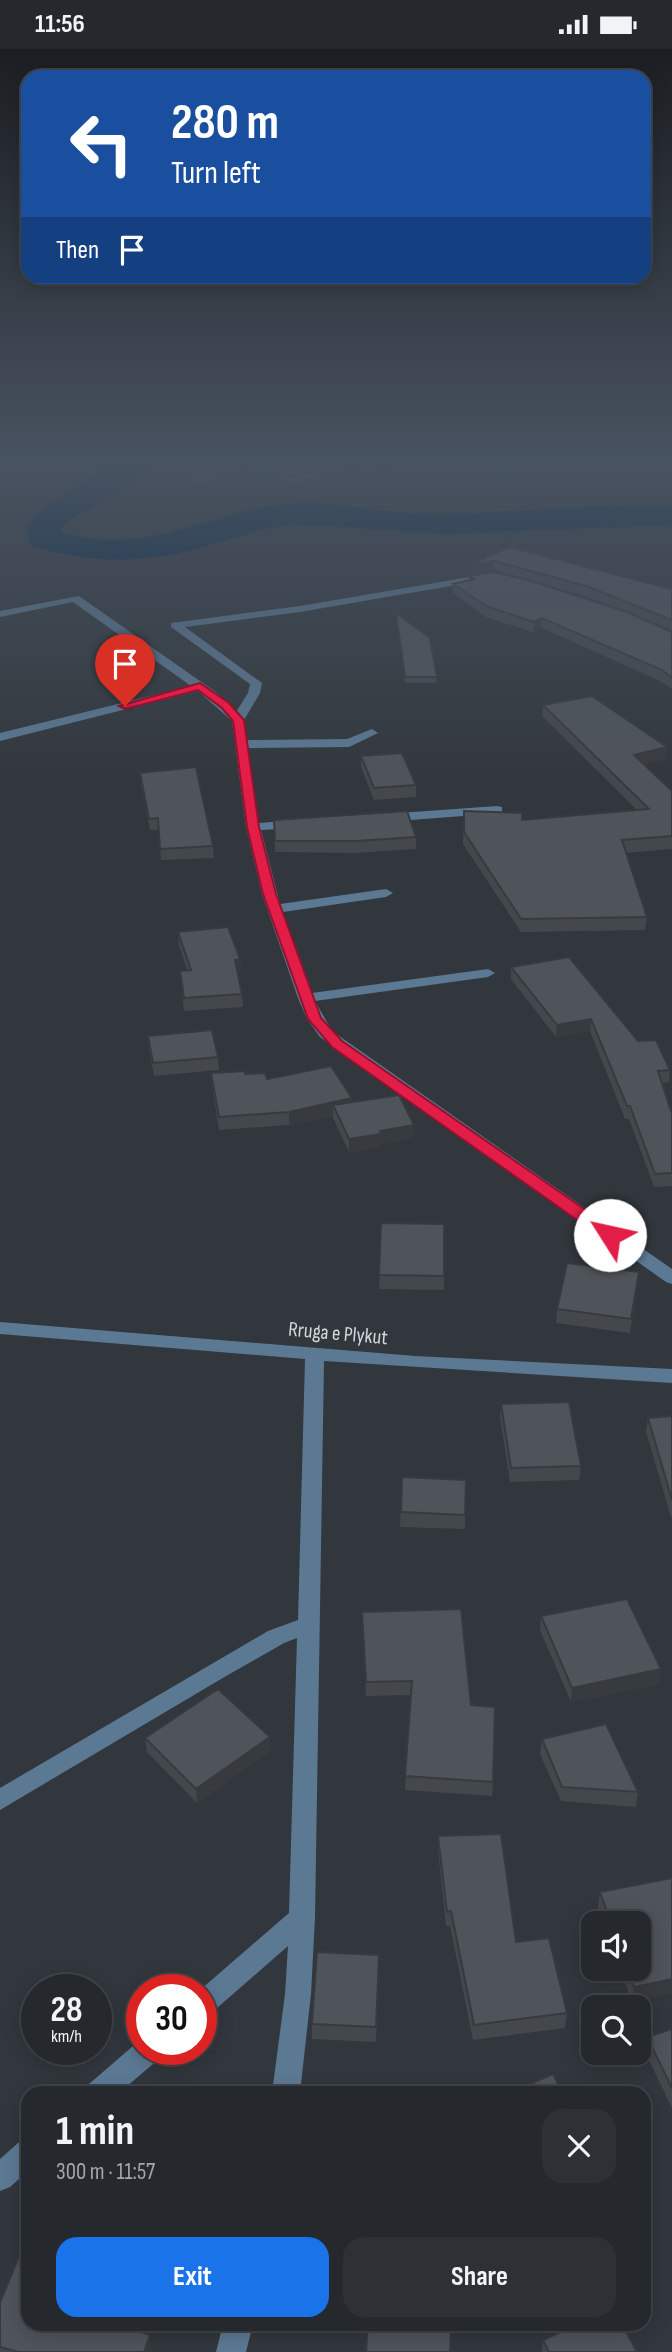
<!DOCTYPE html>
<html lang="en">
<head>
<meta charset="utf-8">
<style>
  body { margin:0; font-family:"Sofia Sans Condensed",sans-serif; background:#2d3135; color:#f1f3f6; height:100vh; display:flex; flex-direction:column; font-size:26px; white-space:nowrap }
  * { box-sizing:border-box; margin:0 }
  p { font-size:23px; color:#a3a6aa }
  .icon { flex:none; width:38px; height:38px; fill:none; stroke:currentColor; stroke-width:2; stroke-linecap:round; stroke-linejoin:round }
  .map { position:relative; flex:1; overflow:hidden }
  .details { position:absolute; left:21px; top:2037px; width:630px; height:245px; display:flex; flex-direction:column; background:#25292d; border-radius:21px; box-shadow:0 4px 18px #0003,0 0 0 2px #424549 }
  .details>* { flex:none }
  .hud { position:absolute; left:21px; top:21px; width:630px; height:214px; border-radius:21px; box-shadow:0 4px 18px #0003,0 0 0 2px #424549; background:#1a4fa0; color:#fff; overflow:hidden }
  .buttons { position:absolute; left:581px; top:1862px; display:grid; gap:14px }
  .buttons a { display:grid; place-items:center; width:70px; height:70px; border-radius:14px; background:#25292d; box-shadow:0 4px 18px #0003,0 0 0 2px #424549; font-size:35px }
  .speed { position:absolute; left:21px; top:1925px; display:flex; gap:14px; font-size:35px; font-weight:700; text-align:center }
  .speed>* { display:grid; place-content:center; width:91px; height:91px; border-radius:50%; background:#25292d; box-shadow:0 4px 18px #0003,0 0 0 2px #424549; line-height:1 }
  .speed small { font-size:18px; font-weight:400 }
  .speed .limit { border:10px solid #d22; background:#fff; color:#111 }
  .pin { position:absolute; display:grid; place-items:center; width:60px; height:60px; color:#fff; margin:-72px -30px; border-radius:50% 50% 50% 0; rotate:-45deg; box-shadow:0 0 7px #0007 }
  .pin .icon { rotate:45deg }
  .me { position:absolute; width:77px; margin:-38px; rotate:305deg; stroke-linejoin:round; filter:drop-shadow(0 0 5px #0008) }
  .turn { display:flex; align-items:center; gap:24px; height:147px; padding:0 35px; font-size:32px }
  .turn .icon { width:91px; height:91px; stroke-width:2.5 }
  .turn b { display:block; font-size:49px; line-height:60px }
  .then { display:flex; align-items:center; height:66px; padding:0 35px; background:#0003; gap:14px; font-size:26px }
  .round { display:grid; place-items:center; flex:none; width:74px; height:74px; border-radius:21px; background:#2d3135 }
  .headline { display:flex; align-items:center; justify-content:space-between; height:119px; padding:0 35px }
  h1 { font-size:42px; font-weight:700; line-height:52px }
  .button { display:flex; gap:14px; margin-top:auto; padding:14px 35px }
  .button a { flex:1; height:80px; border-radius:21px; background:#1a73e8; color:#fff; font-size:28px; font-weight:700; line-height:80px; text-align:center }
  .button a+a { background:#2d3135; color:#f1f3f6 }
  .status { display:flex; justify-content:space-between; align-items:center; height:49px; padding:0 35px; background:#25292d; direction:ltr }
  .status svg { height:19px; fill:currentColor }
  .map>svg:first-child { display:block }
  .lines { fill:none; stroke-linecap:round; stroke-linejoin:round }
  .river { fill:#002746; fill-rule:evenodd }
  .minor { fill:#5c7994; fill-rule:evenodd }
  .wall { fill:#44484d }
  .shaded-wall { fill:#373b3f }
  .building { fill:#4f545a; stroke:#373b3f; stroke-width:2 }
  .route { fill:#e11d48; stroke:#92132f; stroke-width:2 }
  .labels { text-anchor:middle; stroke-width:7; stroke-linejoin:round; paint-order:stroke }
  .street-label { font-size:21px; fill:#d4d8db; stroke:#31373c }
</style>
</head>
<body>
<div class="status"><b>11:56</b><svg viewBox="0 0 49 12"><path d="M0 12V9h3v3zM5 12V6h3v6zM10 12V3h3v9zM15 12V0h3v12zM26 1h20v11H26zM47 4h2v5h-2z"/></svg></div>
<div class="map">
<svg width="672" height="2303" viewBox="0 0 672 2303">
  <rect width="100%" height="100%" fill="#31373c"/>
  <g class="lines">
    <path class="river" d="M119,412H158L153,419L64,475L61,483C148,510 214,459 295,454C321,452 345,457 369,460C394,463 419,464 444,464C520,464 596,454 672,456V476L447,485L293,475C262,479 233,490 203,498C145,515 90,515 32,497L26,479L40,461Z"/>
    <path class="minor" d="M493,524L497,525V529L300,563L185,578L262,634L260,644L244,671L247,691L347,690L372,680L378,684L349,698L248,699L259,774L298,771L305,775L298,779L261,781L280,855L386,840L393,844L386,848L283,863L312,944L488,920L495,924L488,928L315,952L332,982L672,1220V1235L666,1233L320,988L307,970L298,949L262,845L246,778L232,672L198,642L0,692V684L191,637L73,553L0,568V562L79,547L217,644L236,663L248,644L250,635L171,578V574L300,557Z
      M497,757L502,758V764L385,773L378,769L385,765Z
      M0,1273L415,1307L672,1320V1334L324,1312L315,1869L311,1945L300,2044H272L285,1945L288,1897L210,1965L201,1968L200,1941L289,1864L297,1589L284,1594L221,1630L0,1761V1739L268,1582L298,1571L305,1310L0,1285Z
      M140,1991L142,2000H163L160,2009L119,2044H85L89,2035Z
      M28,2090V2122L10,2138L0,2142V2110L18,2094Z
      M223,2275H253L246,2303H216Z"/>
  </g>
  <path class="wall" d="M194,412H402L308,439L255,422L211,438L188,431V423Z
    M509,498L672,540V581L585,547L531,532L672,583V640L660,632L542,579L533,583L486,568L453,544V535L469,531V527L519,528L494,521L469,525L470,516Z
    M396,564L437,628L436,634H405Z
    M543,656L667,698L665,710L644,715L672,742V800L626,804L647,868L645,881L521,883L463,795L464,762L522,771L637,761L542,667Z
    M361,707L416,736V748L374,751L361,718Z
    M140,724L213,797L214,809L161,811L159,781H150L141,735Z
    M274,771L416,788V800L355,804L275,803Z
    M178,883L240,910L241,923H238L242,945L243,958L184,962L180,922L187,921L179,896Z
    M511,918L638,992L670,1021L669,1033L662,1034L672,1065V1137L654,1138L629,1070H625L590,982L556,988L511,930Z
    M148,987L218,1008L219,1021L154,1027L149,1000Z
    M211,1024L245,1025L352,1049V1053L414,1076V1089L381,1095V1098L349,1103L333,1069V1067L289,1076L219,1081L212,1037Z
    M381,1174L444,1227V1241L379,1240Z
    M639,1223L630,1284L556,1274L557,1260Z
    M501,1355L581,1417L579,1431L510,1433L500,1369Z
    M672,1367V1468H671L646,1383L648,1369Z
    M402,1428L465,1466V1480L400,1478Z
    M362,1563L471,1656L493,1733L492,1747L405,1741L411,1646L366,1647Z
    M541,1567L661,1620L659,1635L571,1653L540,1581Z
    M270,1688V1702L197,1754L147,1703L145,1689Z
    M542,1690L638,1743L636,1758L561,1752L540,1705Z
    M438,1787L567,1964L565,1979L473,1991L450,1877H446L438,1802Z
    M672,1829V1944L632,1952L620,1920H639V1874H604L598,1858L600,1843Z
    M379,1906L376,1993L312,1990V1975Z
    M672,1980V2059L645,2003L647,1988Z
    M0,2254L28,2275H140L138,2282L152,2303H0Z
    M543,2291L637,2303H542Z"/>
  <path class="shaded-wall" d="M374,412H402L308,439V431Z
    M255,414V422L211,438V430Z
    M494,512V521L469,525L470,516Z
    M542,569V579L533,583L534,573Z
    M667,698L665,710L633,718L634,706Z
    M240,910L241,923H236L235,911Z
    M591,970L590,982L556,988L557,976Z
    M352,1049V1063L333,1056V1067L289,1076V1063Z
    M414,1076V1089L381,1095V1098L349,1103V1090L380,1082Z
    M661,1620L659,1635L571,1653L572,1639Z
    M270,1688V1702L197,1754L196,1740Z
    M672,1930V1944L632,1952L634,1938Z
    M131,2275H140L132,2298L130,2279Z
    M150,2286L152,2303H144Z"/>
  <path class="building" d="M194,412H374L308,431L255,414L211,430L188,423Z
    M509,498L672,540V571L586,537L494,512L470,516Z
    M493,523L525,530L627,563L672,583V629L662,621L542,569L534,573L486,557L453,535L474,530L469,527Z
    M396,564L430,589L437,628H405Z
    M592,647L667,698L634,706L672,742V787L622,791L647,868L521,870L464,783V762L522,764V771L649,760L543,656Z
    M402,704L416,736L374,739L361,707Z
    M196,718L213,797L160,800L158,769L149,770L140,724Z
    M407,762L416,788L355,792H275L274,771Z
    M228,878L240,910L235,911L242,945L184,949L180,922L191,921L178,883Z
    M569,908L638,992L656,991L670,1021L658,1022L672,1065V1124L655,1125L630,1057H627L591,970L557,976L511,918Z
    M212,981L218,1008L153,1014L148,987Z
    M331,1017L352,1049L289,1063L219,1068L211,1024L245,1022V1025L265,1024L267,1030Z
    M399,1046L414,1076L380,1082L381,1085L349,1090L333,1056Z
    M381,1174L444,1175V1227L379,1226Z
    M567,1214L639,1223L631,1270L557,1260Z
    M569,1353L581,1417L511,1419L501,1355Z
    M672,1367V1451L648,1369Z
    M402,1428L466,1431L465,1466L401,1463Z
    M627,1550L661,1620L572,1639L541,1567Z
    M461,1560L471,1656L495,1658L493,1733L405,1727L412,1632L366,1633L362,1563Z
    M218,1640L270,1688L196,1740L145,1689Z
    M606,1675L638,1743L562,1738L542,1690Z
    M501,1785L516,1893L549,1889L567,1964L474,1976L451,1862L447,1863L438,1787Z
    M672,1829V1930L634,1938L627,1920H639V1874H611L600,1843Z
    M317,1903L379,1906L376,1978L312,1975Z
    M672,1980V2039L647,1988Z
    M553,2025L563,2044H509Z
    M28,2185V2275H131L130,2279L150,2286L144,2303H18L0,2298V2254Z
    M368,2275H451L450,2303H366Z
    M578,2275H622L637,2303H549L543,2291Z"/>
  <linearGradient id="sky" x2="0" y2="1"><stop stop-color="#1b1e21"/><stop offset="0.56" stop-color="#485361"/><stop offset="1" stop-color="#485361" stop-opacity="0"/></linearGradient>
  <rect width="672" height="735" fill="url(#sky)"/>
  <path class="route" d="M200,634L229,654L244,671L259,778L276,845L321,969L342,992L616,1182L618,1186L616,1190H604L332,998L308,970L263,845L247,778L233,672L222,659L198,641L125,660L119,657Z"/>
  <g class="labels">
    <g class="street-label">
      <text transform="translate(338 1284) rotate(5)" y="7">Rruga e Plykut</text>
    </g>
  </g>
</svg>
<div class="buttons">
<a><svg class="icon" aria-label="sound" viewBox="0 0 24 24"><path d="M4 9h4l5-4v14l-5-4H4zM17 9q2 3 0 6"/></svg></a>
<a><svg class="icon" aria-label="search" viewBox="0 0 24 24"><circle cx="10" cy="10" r="6"/><path d="M15 15l6 6"/></svg></a>
</div>
<div class="speed"><div>28<small>km/h</small></div><div class="limit">30</div></div>
<div class="pin" style="left:125px;top:657px;background:#d93025"><svg class="icon" aria-label="arrive" viewBox="0 0 24 24"><path d="M6 21V4h12l-3 4 3 4H6"/></svg></div>
<svg class="me" style="left:610px;top:1186px" viewBox="-20 -20 40 40"><circle r="19" fill="#fff"/><path d="M0-13L10 11 0 6-10 11z" fill="#e11d48"/></svg>
<div class="hud">
<div class="turn"><svg class="icon" aria-label="left" viewBox="0 0 24 24"><path d="M17 20v-9H6M10 6l-5 5 5 5"/></svg><div><b>280 m</b>Turn left</div></div>
<div class="then">Then<svg class="icon" aria-label="arrive" viewBox="0 0 24 24"><path d="M6 21V4h12l-3 4 3 4H6"/></svg></div>
</div>
<section class="details">
<div class="headline"><div><h1>1 min</h1><p>300 m · 11:57</p></div><a class="round"><svg class="icon" aria-label="close" viewBox="0 0 24 24"><path d="M6 6l12 12M18 6L6 18"/></svg></a></div>
<div class="button"><a>Exit</a><a>Share</a></div>
</section>
</div>
</body>
</html>
